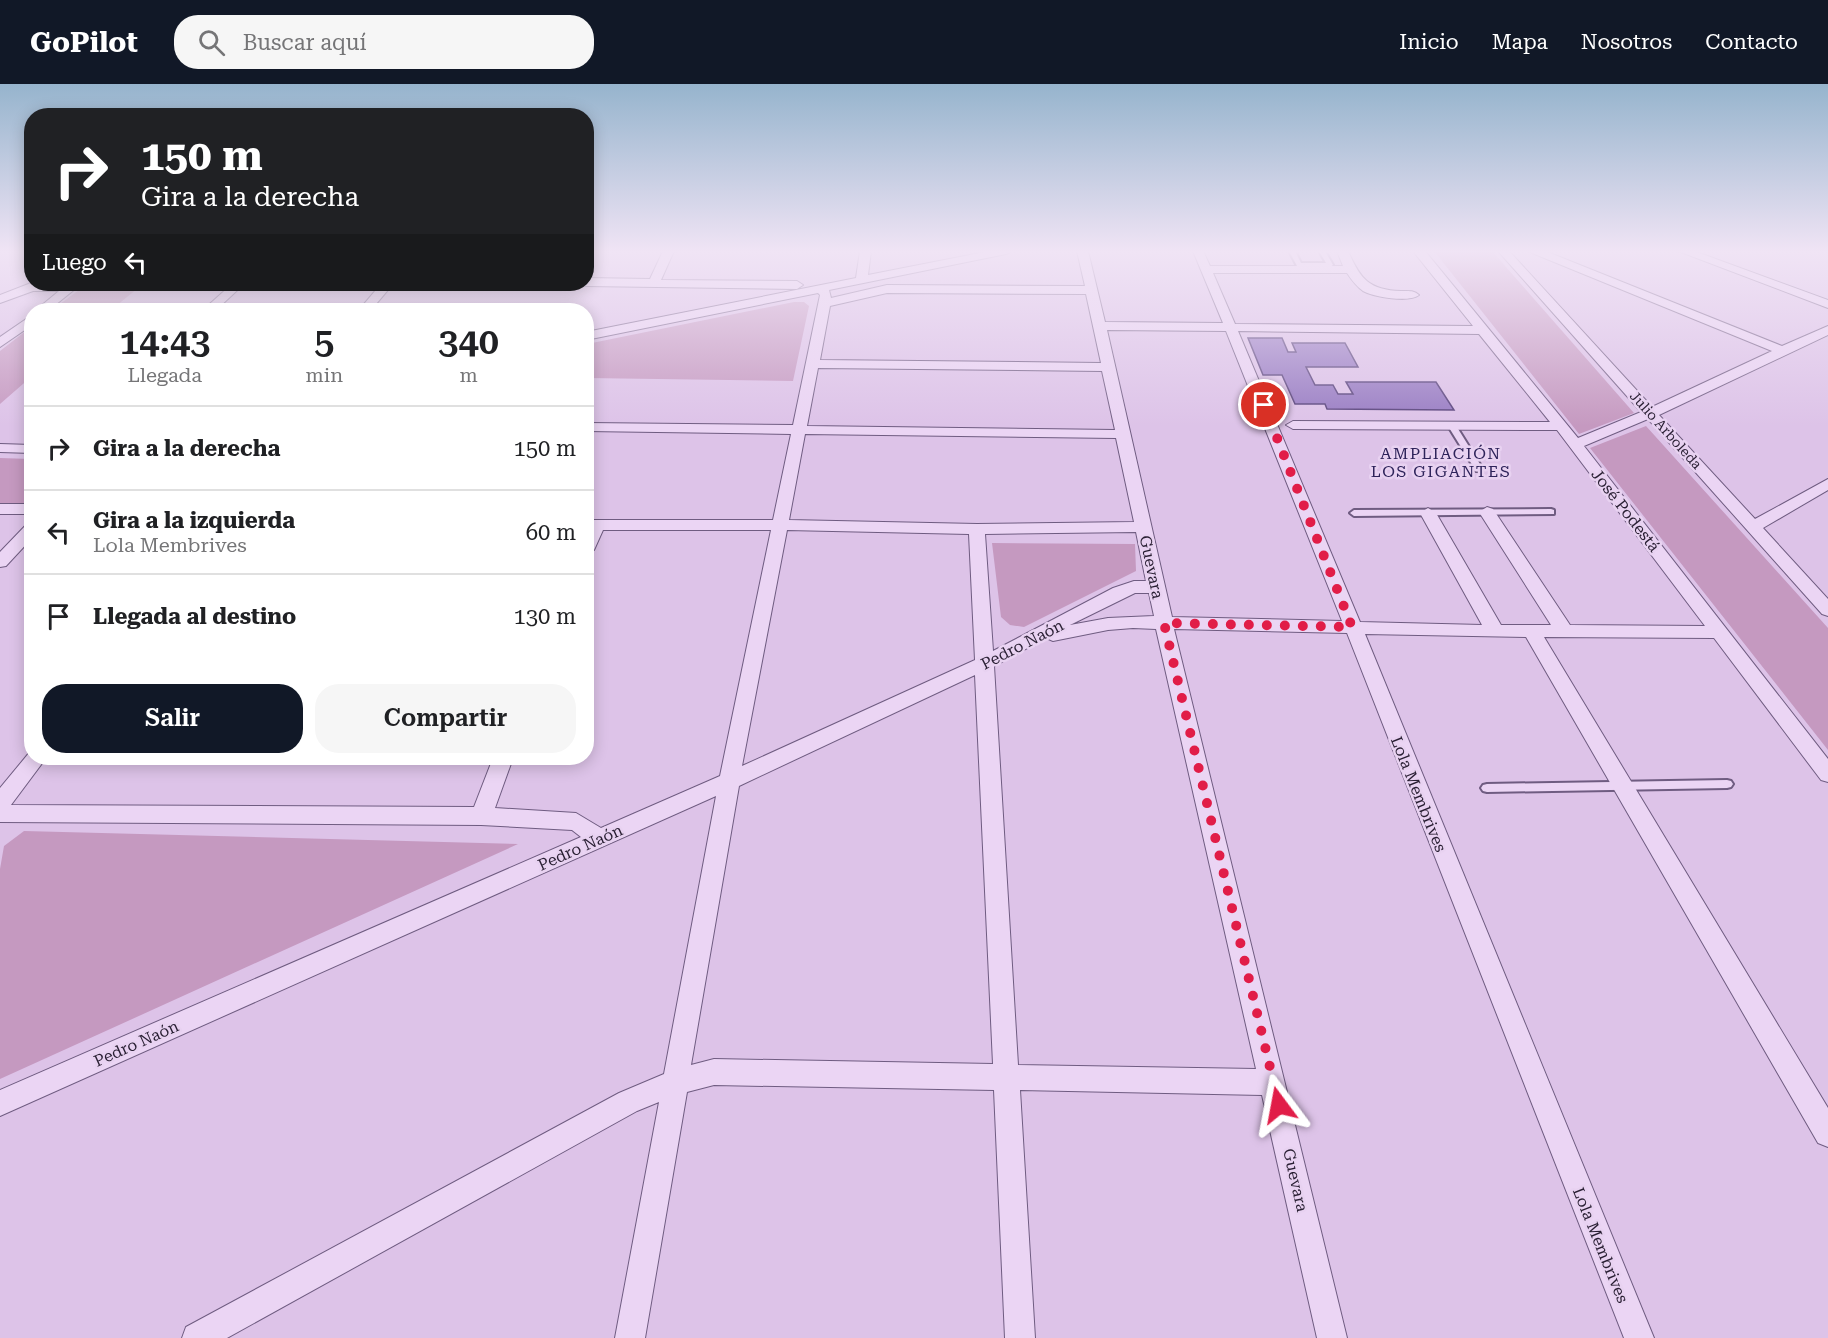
<!DOCTYPE html>
<html lang="es">
<head>
<meta charset="utf-8">
<style>
  body { margin:0; font-family:"Roboto Serif",serif; background:#f6f6f6; color:#202124; height:100vh; display:flex; flex-direction:column; font-size:22px; white-space:nowrap }
  * { box-sizing:border-box; margin:0 }
  p { font-size:20px; color:#757577 }
  .icon { flex:none; width:33px; height:33px; fill:none; stroke:currentColor; stroke-width:2; stroke-linecap:round; stroke-linejoin:round }
  .map { position:relative; flex:1; overflow:hidden }
  .side { position:absolute; left:24px; top:219px; width:570px; height:462px; display:flex; flex-direction:column; background:#fff; border-radius:24px; box-shadow:0 3px 15px #0003 }
  .side>* { flex:none }
  .top-card { position:absolute; left:24px; top:24px; width:570px; height:183px; border-radius:24px; box-shadow:0 3px 15px #0003; background:#202124; color:#fff; overflow:hidden }
  .pin { position:absolute; display:grid; place-items:center; width:51px; height:51px; color:#fff; margin:-26px; border:3px solid #fff; border-radius:50%; box-shadow:0 2px 6px #0007 }
  .me { position:absolute; width:66px; margin:-33px; rotate:347deg; stroke-linejoin:round; filter:drop-shadow(0 0 4px #0008) }
  .turn { display:flex; align-items:center; gap:21px; height:126px; padding:0 18px; font-size:27px }
  .turn .icon { width:78px; height:78px; stroke-width:2.5 }
  .turn b { display:block; font-size:42px; line-height:51px }
  .then { display:flex; align-items:center; height:57px; padding:0 18px; background:#0003; gap:12px; font-size:22px }
  .eta { display:flex; justify-content:space-evenly; align-items:center; height:102px; text-align:center }
  .eta b { font-size:36px; font-weight:600; line-height:42px }
  .action { display:flex; gap:12px; margin-top:auto; padding:12px 18px }
  .action a { flex:1; height:69px; border-radius:24px; background:#111827; color:#fff; font-size:24px; font-weight:600; line-height:69px; text-align:center }
  .action a+a { background:#f6f6f6; color:#202124 }
  ul { padding:0; list-style:none }
  li { display:flex; align-items:center; gap:18px; height:84px; padding:0 18px; border-top:2px solid #e0e0e0 }
  li div { flex:1 }
  li b { display:block; font-size:22px }
  li em { font-style:normal }
  header { display:flex; align-items:center; gap:36px; box-sizing:border-box; height:84px; padding:0 30px; background:#111827; color:#fff }
  header strong { font-size:28px }
  nav { display:flex; gap:33px; margin-inline-start:auto; font-size:21px }
  .search { width:420px; height:54px; background:#f6f6f6; display:flex; align-items:center; gap:15px; box-sizing:border-box; padding:0 21px; border-radius:24px; color:#757577; font-size:22px }
  .map>svg:first-child { display:block }
  .green { fill:#c599c0 }
  .building { fill:#997dc3; stroke:#5a457d; stroke-width:1.5 }
  .lines { fill:none; stroke-linecap:round; stroke-linejoin:round }
  .lane-casing { stroke:#6f5c81; stroke-width:4 }
  .street-casing { stroke:#6f5c81; stroke-width:2 }
  .lane { fill:#ebd5f4; fill-rule:evenodd }
  .street { fill:#ebd5f4; fill-rule:evenodd }
  .route { stroke:#e11d48; stroke-width:10; stroke-dasharray:0 18 }
  .labels { text-anchor:middle; stroke-width:5; stroke-linejoin:round; paint-order:stroke }
  .far-street-label { font-size:14px; fill:#281e32; stroke:#e8d2f1 }
  .far-quarter-label { font-size:16px; letter-spacing:1.5px; fill:#2e235a; stroke:#e8d2f1 }
  .street-label { font-size:16px; fill:#281e32; stroke:#e8d2f1 }
</style>
</head>
<body>
<header>
<strong>GoPilot</strong>
<div class="search"><svg class="icon" aria-label="search" viewBox="0 0 24 24"><circle cx="10" cy="10" r="6"/><path d="M15 15l6 6"/></svg>Buscar aquí</div>
<nav><a>Inicio</a><a>Mapa</a><a>Nosotros</a><a>Contacto</a></nav>
</header>
<div class="map">
<svg width="1828" height="1254" viewBox="0 0 1828 1254">
  <rect width="100%" height="100%" fill="#ddc3e8"/>
  <path class="green" d="M1434,167H1492L1634,329L1579,350Z
    M87,200H143L111,226H52Z
    M794,218H804L809,222L793,297L587,294V260Z
    M31,243V293L0,320V267Z
    M1646,342L1828,544V666L1590,364Z
    M0,374L31,375V419H0Z
    M992,459L1135,460L1136,487L1024,543L1010,541L1001,533Z
    M24,747L518,760L0,995V785L4,762Z"/>
  <path class="building" d="M1248,254H1282L1288,268H1296L1292,259H1345L1358,283H1306L1315,301H1333L1338,310H1353L1346,298H1436L1454,326L1327,325L1325,320H1295L1282,291H1263Z"/>
  <g class="lines">
    <g class="lane-casing">
      <path id="lane" d="M1289,167H1295L1301,179H1326L1319,167H1325L1333,181L1330,183L1297,182Z
        M1449,340H1455L1483,385L1482,387H1476L1448,342Z
        M1551,425L1554,426V430L1354,432L1350,429L1354,426Z
        M1727,696L1731,697L1733,700L1731,703L1727,704L1487,708L1483,707L1481,704L1483,701L1487,700Z"/>
    </g>
    <g class="street-casing">
      <path id="street" d="M663,167H674L661,196L797,197L803,201L797,205L586,202L581,200H586V194L650,195Z
        M860,167H871L868,191L990,167H1012L1006,170L829,206L831,214L887,201L1085,202L1077,167H1088L1105,238L1223,239L1193,167H1203L1210,182H1343L1337,167H1348C1360,194 1368,206 1401,207C1408,207 1414,206 1419,211C1409,219 1374,213 1363,207C1356,202 1351,195 1347,189H1213L1235,240L1473,242L1413,167H1425L1578,354L1641,328L1498,167H1509L1652,323L1772,267L1532,169L1531,167H1545L1782,262L1828,242V251L1659,331L1755,435L1828,395V406L1763,444L1828,515V532L1822,530L1648,335L1584,362L1828,675V698L1821,696L1714,554L1544,553L1828,1024V1063L1818,1059L1526,553L1365,550L1654,1254H1624L1347,549L1174,545L1347,1254H1317L1262,1011L1020,1006L1035,1254H1005L994,1006L714,1001L687,1008L645,1254H615L659,1018L637,1027L227,1254H182L186,1243L619,1009L664,990L716,712L0,1032V1006L581,753L572,746L481,741L0,738V704L29,669L32,668V674H46L11,721L474,723L493,674H513L495,724L576,729L601,744L720,692L771,446H603L594,466L586,471V436H773L791,350L586,347V339L793,341L820,211L818,209L586,256V248L856,194ZM887,209L1086,210L1101,279L820,276L830,222ZM1107,246L1226,247L1342,537L1172,533ZM1238,247L1479,250L1550,338L1293,337L1286,341L1293,345L1557,346L1705,542L1570,541L1493,425L1487,423L1479,428L1551,541H1501L1436,429L1428,424L1420,429L1482,541L1360,538ZM818,284L1102,287L1115,346L807,342ZM805,350L1116,354L1134,438L977,440L789,436ZM787,446L969,450L975,576L742,682ZM1136,448L1146,497H1134L1113,504L993,567L985,450ZM1135,509H1149L1154,532L1108,534L1070,541ZM1133,544L1156,545L1256,985L1018,981L994,582L1046,554L1053,557L1108,546ZM975,591L993,980L714,975L691,981L739,702Z
        M1678,167H1694L1828,216V224Z
        M31,199L79,200L80,201L49,226H36L59,207H33L0,219V211Z
        M232,200H244L216,226H203Z
        M381,200H393L371,226H359Z
        M32,231V241L0,263V253Z
        M0,360L32,361V369L0,368Z
        M0,420H32V430H0Z
        M32,439V454L6,482L0,483V468L26,441Z"/>
    </g>
    <use href="#lane" class="lane"/>
    <use href="#street" class="street"/>
  </g>
  <linearGradient id="sky" x2="0" y2="1"><stop stop-color="#96b4cd"/><stop offset="0.49" stop-color="#f0e4f5"/><stop offset="1" stop-color="#f0e4f5" stop-opacity="0"/></linearGradient>
  <rect width="1828" height="342" fill="url(#sky)"/>
  <g class="lines">
    <path class="route" d="M1264,321L1352,543L1164,539L1279,1021"/>
  </g>
  <g class="labels">
    <g class="far-street-label">
      <text transform="translate(1666 346) rotate(48)" y="5">Julio Arboleda</text>
    </g>
    <g class="far-quarter-label">
      <text x="1441" y="375">AMPLIACIÓN<tspan x="1441" dy="18">LOS GIGANTES</tspan></text>
    </g>
    <g class="street-label">
      <text transform="translate(1626 426) rotate(52)" y="6">José Podestá</text>
      <text transform="translate(1152 483) rotate(78)" y="6">Guevara</text>
      <text transform="translate(1022 560) rotate(-27)" y="6">Pedro Naón</text>
      <text transform="translate(1419 710) rotate(68)" y="6">Lola Membrives</text>
      <text transform="translate(580 763) rotate(-24)" y="6">Pedro Naón</text>
      <text transform="translate(136 959) rotate(-24)" y="6">Pedro Naón</text>
      <text transform="translate(1296 1096) rotate(77)" y="6">Guevara</text>
      <text transform="translate(1601 1161) rotate(68)" y="6">Lola Membrives</text>
    </g>
  </g>
</svg>
<div class="pin" style="left:1264px;top:321px;background:#d93025"><svg class="icon" aria-label="arrive" viewBox="0 0 24 24"><path d="M6 21V4h12l-3 4 3 4H6"/></svg></div>
<svg class="me" style="left:1279px;top:1021px" viewBox="-20 -20 40 40"><path d="M0-17L14 15 0 8-14 15z" fill="#e11d48" stroke="#fff" stroke-width="4"/></svg>
<div class="top-card">
<div class="turn"><svg class="icon" aria-label="right" viewBox="0 0 24 24"><path d="M7 20v-9h11M14 6l5 5-5 5"/></svg><div><b>150 m</b>Gira a la derecha</div></div>
<div class="then">Luego<svg class="icon" aria-label="left" viewBox="0 0 24 24"><path d="M17 20v-9H6M10 6l-5 5 5 5"/></svg></div>
</div>
<section class="side">
<div class="eta">
<div><b>14:43</b><p>Llegada</p></div>
<div><b>5</b><p>min</p></div>
<div><b>340</b><p>m</p></div>
</div>
<ul>
<li><svg class="icon" aria-label="right" viewBox="0 0 24 24"><path d="M7 20v-9h11M14 6l5 5-5 5"/></svg><div><b>Gira a la derecha</b></div><em>150 m</em></li>
<li><svg class="icon" aria-label="left" viewBox="0 0 24 24"><path d="M17 20v-9H6M10 6l-5 5 5 5"/></svg><div><b>Gira a la izquierda</b><p>Lola Membrives</p></div><em>60 m</em></li>
<li><svg class="icon" aria-label="arrive" viewBox="0 0 24 24"><path d="M6 21V4h12l-3 4 3 4H6"/></svg><div><b>Llegada al destino</b></div><em>130 m</em></li>
</ul>
<div class="action"><a>Salir</a><a>Compartir</a></div>
</section>
</div>
</body>
</html>
